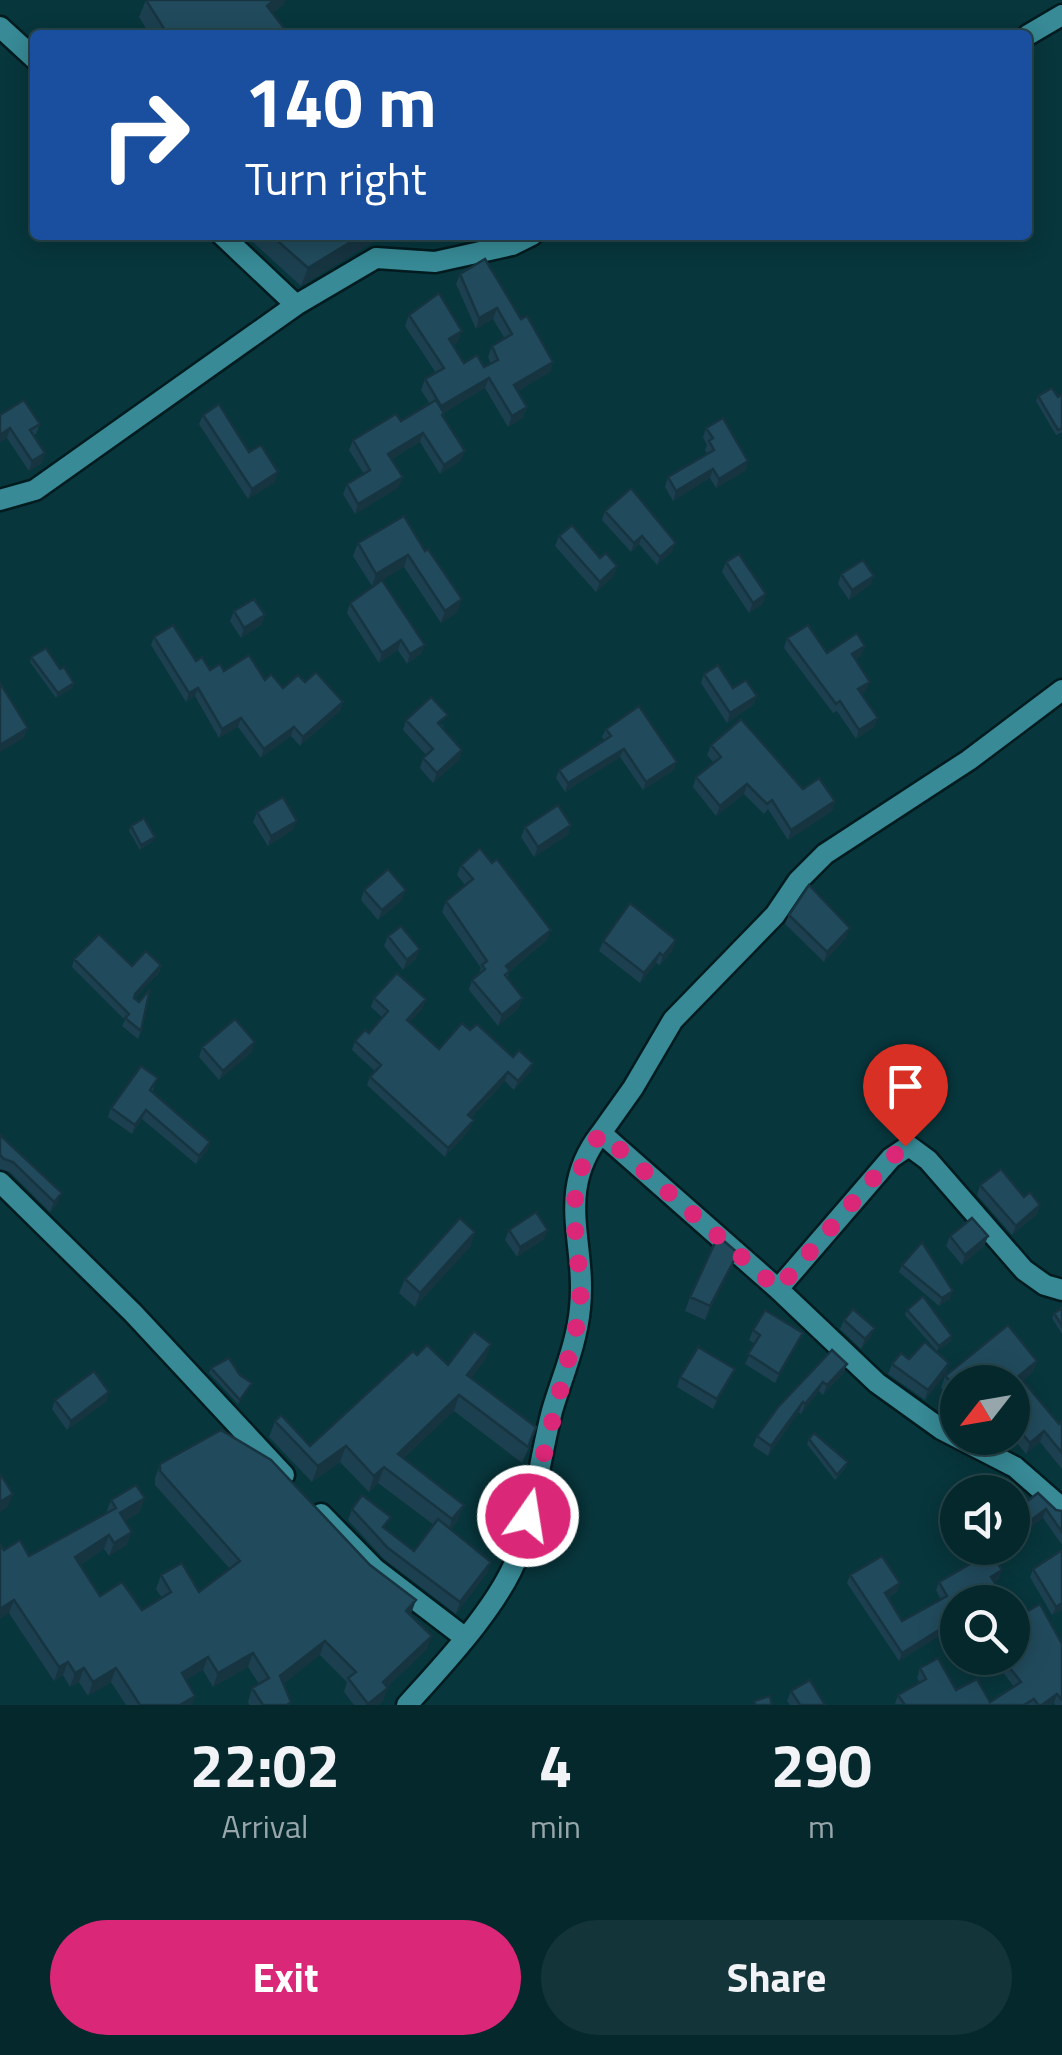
<!DOCTYPE html>
<html lang="en">
<head>
<meta charset="utf-8">
<style>
  body { margin:0; font-family:"Titillium Web",sans-serif; background:#133439; color:#f1f3f6; height:100vh; display:flex; flex-direction:column; font-size:38px; white-space:nowrap }
  * { box-sizing:border-box; margin:0 }
  p { font-size:32px; color:#97a6aa }
  .icon { flex:none; width:55px; height:55px; fill:none; stroke:currentColor; stroke-width:2; stroke-linecap:round; stroke-linejoin:round }
  .map { position:relative; height:1705px; overflow:hidden }
  .sheet { display:flex; flex-direction:column; background:#05282d; flex:1 }
  .sheet>* { flex:none }
  .guide { position:absolute; left:30px; top:30px; width:1002px; height:210px; border-radius:10px; box-shadow:0 5px 25px #0003,0 0 0 2px #264449; background:#1a4fa0; color:#fff; overflow:hidden }
  .needle { width:65px; rotate:239deg }
  .buttons { position:absolute; left:940px; top:1365px; display:grid; gap:20px }
  .buttons a { display:grid; place-items:center; width:90px; height:90px; border-radius:50%; background:#05282d; box-shadow:0 5px 25px #0003,0 0 0 2px #264449; font-size:50px }
  .pin { position:absolute; display:grid; place-items:center; width:85px; height:85px; color:#fff; margin:-102px -42px; border-radius:50% 50% 50% 0; rotate:-45deg; box-shadow:0 0 10px #0007 }
  .pin .icon { rotate:45deg }
  .me { position:absolute; width:110px; margin:-55px; rotate:13deg; stroke-linejoin:round; filter:drop-shadow(0 0 8px #0008) }
  .turn { display:flex; align-items:center; gap:35px; height:210px; padding:0 50px; font-size:45px }
  .turn .icon { width:130px; height:130px; stroke-width:2.5 }
  .turn b { display:block; font-size:70px; line-height:85px }
  .eta { display:flex; justify-content:space-evenly; align-items:center; height:170px; text-align:center }
  .eta b { font-size:60px; font-weight:700; line-height:70px }
  .cta { display:flex; gap:20px; margin-top:auto; padding:20px 50px }
  .cta a { flex:1; height:115px; border-radius:60px; background:#db2777; color:#fff; font-size:40px; font-weight:700; line-height:115px; text-align:center }
  .cta a+a { background:#133439; color:#f1f3f6 }
  .map>svg:first-child { display:block }
  .lines { fill:none; stroke-linecap:round; stroke-linejoin:round }
  .minor-casing { stroke:#021b1f; stroke-width:25 }
  .minor { stroke:#378a96; stroke-width:20 }
  .wall { fill:#1c4050 }
  .shaded-wall { fill:#173441 }
  .building { fill:#214b5d; stroke:#173441; stroke-width:2.5 }
  .route { stroke:#db2777; stroke-width:18; stroke-dasharray:0 32.4 }
</style>
</head>
<body>
<div class="map">
<svg width="1062" height="1705" viewBox="0 0 1062 1705">
  <rect width="100%" height="100%" fill="#07363c"/>
  <g class="lines">
    <g class="minor-casing">
      <path id="minor" d="M0,27L35,59
        M1028,35L1062,15
        M222,235L296,305
        M0,500L35,490L296,305L376,258L435,262L512,245L532,235
        M601,1133L633,1088L673,1020L775,915L798,881L825,854L969,760L1062,690
        M0,1182L133,1313L284,1475
        M778,1289L891,1158L909,1146L928,1160L1024,1270L1045,1285L1062,1290
        M321,1514L375,1569L464,1637
        M407,1705C443,1665 502,1603 519,1552C535,1507 540,1457 552,1411C562,1377 577,1343 580,1308C587,1242 554,1193 601,1133L778,1289L877,1383L941,1429L1015,1467L1062,1508"/>
    </g>
    <use href="#minor" class="minor"/>
  </g>
  <path class="wall" d="M146,0H285L283,5L273,13L282,35H150L139,17Z
    M245,235H379L378,239L301,286Z
    M460,274L521,319L553,362L550,372L518,391L527,407L523,418L508,427L485,388L444,413L443,417L461,461L440,474L420,442L392,459L399,487L355,514L343,494L347,484L364,474L349,450L353,440L401,421L430,404L421,390L425,379L436,373L405,326L409,315L458,342L453,345L464,363L484,367L491,364L488,357L492,346L505,339L493,319L476,329L456,284Z
    M1038,396L1058,397L1062,432L1056,435L1036,401Z
    M0,415L40,424L36,434L34,435L45,453L42,463L29,471L7,438L0,442Z
    M203,415L249,452L275,482L248,499L199,424Z
    M706,428L748,461L745,471L716,488L710,478L673,501L665,487L668,477L707,454L705,450L707,445L703,437Z
    M605,511L672,552L657,565L639,544L631,552L602,520Z
    M404,516L458,612L441,623L404,567L372,586L353,556L358,543Z
    M559,536L617,566L614,576L596,592L555,546Z
    M726,562L763,604L749,613L722,572Z
    M841,574L874,576L870,585L849,600L838,584Z
    M350,603L425,645L421,654L407,664L398,650L379,663L347,613Z
    M234,611L265,615L261,625L241,638L230,621Z
    M154,637L210,670L224,671L283,688L305,682L343,702L340,711L300,746L291,736L261,758L238,727L219,738L195,696L186,702L151,645Z
    M787,638L827,653L862,655L855,660L866,691L862,694L878,718L874,727L856,739L837,711L833,713L784,648Z
    M31,657L60,669L73,688L56,698L30,662Z
    M704,674L733,688L757,696L753,705L727,723L701,683Z
    M406,720L444,725L442,727L462,750L459,760L433,783L420,768L423,758L426,755L403,730Z
    M606,729L674,770L643,790L620,757L565,792L556,778L559,770L604,740L602,737Z
    M711,745L803,789L835,801L832,811L788,840L768,809L764,814L744,794L716,816L693,787L696,777L714,763L707,755Z
    M257,812L293,830L268,846L253,822Z
    M571,825L568,835L534,857L521,837L525,827Z
    M131,826L153,841L140,850L129,831Z
    M461,865L547,940L510,971L507,978L519,1008L498,1026L469,990L472,980L478,975L481,968L442,912L446,901L465,885L457,875Z
    M364,890L402,900L378,920L361,900Z
    M789,915L846,938L824,962L785,924Z
    M388,936L416,959L403,970L384,946Z
    M603,941L673,950L660,965L656,963L640,983L599,951Z
    M74,959L132,966L161,965L159,973L135,998L141,1031L138,1039L122,1026L125,1020L72,967Z
    M374,998L423,1008L410,1022L439,1049L470,1030L513,1057L533,1063L530,1072L514,1090L505,1081L471,1118L470,1129L445,1157L367,1085L370,1077L375,1071L352,1050L355,1041L369,1033L383,1018L371,1007Z
    M202,1047L252,1052L219,1080L199,1057Z
    M155,1087L152,1092L210,1142L207,1151L196,1164L142,1119L132,1134L108,1117L111,1108Z
    M0,1135L58,1203L50,1212L10,1172L0,1169Z
    M980,1185L1024,1197L1040,1205L1037,1214L1012,1235L977,1195Z
    M509,1230L544,1239L517,1257L505,1240Z
    M475,1232L470,1247L415,1307L399,1293L405,1279Z
    M950,1236H988L984,1246L962,1265L946,1246Z
    M902,1265L950,1299L939,1306L899,1272Z
    M732,1267L705,1320L685,1311L690,1297Z
    M1062,1308V1334L1052,1318L1054,1313Z
    M907,1310L952,1336L951,1341L937,1351L905,1315Z
    M844,1320L871,1337L861,1349L840,1329Z
    M753,1330L803,1333L799,1342L775,1383L745,1364L755,1344L749,1340Z
    M491,1344L485,1360L471,1378L531,1443L522,1463L454,1411L404,1458L458,1520L451,1530L491,1562L487,1573L456,1614L384,1559L348,1520L352,1509L386,1529L414,1551L434,1525L378,1483L369,1492L340,1462L312,1482L269,1437L275,1421L310,1446L417,1355L448,1365Z
    M909,1359L949,1363L946,1373L925,1400L888,1374L892,1364Z
    M1037,1361L1033,1372L1022,1381L1059,1424L1062,1421V1469L1040,1442L1026,1454L1012,1437V1382H976L975,1381L958,1382L956,1402L941,1388L945,1376Z
    M847,1364L843,1374L823,1395L819,1391L801,1414L799,1412L768,1456L753,1446L757,1436L778,1407Z
    M211,1368L240,1375L252,1383L238,1404L209,1373Z
    M680,1377L731,1378L713,1409L677,1387Z
    M55,1400L106,1402L67,1430L52,1409Z
    M809,1439L848,1462L846,1467L835,1480L807,1444Z
    M160,1464L411,1614L410,1615L427,1649L387,1687L383,1701L379,1705H354L344,1692L347,1682L320,1655L283,1684L290,1705H249L248,1702L252,1688L259,1684L248,1667L213,1687L203,1670L186,1680L192,1705H126L111,1682L88,1696L79,1682L70,1687L63,1675L54,1681L9,1613L4,1550L29,1556L106,1513L111,1500L140,1512L125,1521L127,1545L109,1556L104,1549L80,1565L100,1596L142,1610L162,1598L156,1589L161,1575L199,1592L230,1569L155,1485V1478Z
    M1056,1510L1062,1511V1545L1043,1518L1020,1534L1012,1524L1013,1512Z
    M1062,1550V1610L1052,1615L1030,1577L1033,1569Z
    M971,1560L999,1579L994,1582L1000,1591L997,1599L992,1602H958V1624L899,1661L847,1583L850,1575L900,1583L897,1592L888,1598L902,1621L941,1600L936,1590L939,1582L969,1565Z
    M1062,1644V1705H1055L1054,1703L1051,1705L895,1704L898,1695L920,1683L917,1678L920,1668L956,1690L990,1702L1014,1687L999,1667L1002,1658Z
    M791,1691L825,1705H790L787,1701Z"/>
  <path class="shaded-wall" d="M274,0H285L283,5L261,22L267,6Z
    M362,235H379L378,239L301,286L308,268Z
    M497,308L493,319L476,329L479,318Z
    M462,331L458,342L445,349L449,339Z
    M553,362L550,372L510,396L514,385Z
    M489,378L485,388L438,417L441,406Z
    M527,407L523,418L508,427L512,416Z
    M10,428L7,438L0,442V435Z
    M423,433L420,442L385,463L388,454Z
    M465,451L461,461L440,474L444,465Z
    M45,453L42,463L29,471L32,461Z
    M748,461L745,471L716,488L719,479Z
    M713,469L710,478L673,501L676,491Z
    M278,472L275,482L248,499L252,489Z
    M403,477L399,487L355,514L358,504Z
    M642,536L639,544L631,552L634,543Z
    M676,543L672,552L657,565L660,557Z
    M408,555L404,567L372,586L376,574Z
    M617,566L614,576L596,592L600,582Z
    M874,576L870,585L849,600L852,590Z
    M766,594L763,604L749,613L753,603Z
    M462,599L458,612L441,623L445,611Z
    M265,615L261,625L241,638L244,628Z
    M401,640L398,650L379,663L382,653Z
    M425,645L421,654L407,664L410,654Z
    M865,646L862,655L848,664L852,654Z
    M870,682L866,691L855,699L858,689Z
    M74,683L73,688L56,698L58,693Z
    M198,688L195,696L186,702L189,693Z
    M757,696L753,705L727,723L730,713Z
    M343,702L340,711L300,746L303,737Z
    M241,718L238,727L219,738L222,729Z
    M878,718L874,727L856,739L859,730Z
    M294,727L291,736L261,758L264,749Z
    M28,728L24,738L0,752V745Z
    M624,749L620,757L565,792L568,783Z
    M462,750L459,760L433,783L437,773Z
    M677,762L674,770L643,790L646,782Z
    M747,784L744,794L716,816L720,806Z
    M835,801L832,811L788,840L791,830Z
    M297,821L293,830L268,846L271,836Z
    M571,825L568,835L534,857L538,847Z
    M155,837L153,841L140,850L141,845Z
    M406,890L402,900L378,920L382,910Z
    M850,928L846,938L824,962L827,952Z
    M551,930L547,940L502,977L506,966Z
    M676,940L673,950L660,965L663,956Z
    M420,949L416,959L403,970L407,960Z
    M660,953L656,963L640,983L644,973Z
    M161,965L159,973L132,1001L135,994Z
    M523,998L519,1008L498,1026L502,1015Z
    M426,999L423,1008L404,1029L407,1020Z
    M255,1042L252,1052L219,1080L223,1071Z
    M533,1063L530,1072L514,1090L518,1081Z
    M508,1072L505,1081L465,1124L468,1115Z
    M146,1110L142,1119L132,1134L135,1125Z
    M474,1120L470,1129L445,1157L448,1148Z
    M210,1142L207,1151L196,1164L199,1156Z
    M62,1193L58,1203L50,1212L54,1202Z
    M1040,1205L1037,1214L1012,1235L1016,1226Z
    M548,1230L544,1239L517,1257L520,1247Z
    M475,1232L470,1247L415,1307L420,1293Z
    M988,1236L984,1246L962,1265L965,1255Z
    M738,1253L732,1267L705,1320L710,1306Z
    M953,1291L950,1299L939,1306L942,1298Z
    M875,1328L871,1337L861,1349L865,1339Z
    M803,1333L799,1342L775,1383L779,1374Z
    M952,1336L951,1341L937,1351L939,1346Z
    M491,1344L485,1360L462,1391L467,1375Z
    M1037,1361L1033,1372L1015,1387L1019,1376Z
    M949,1363L946,1373L925,1400L928,1390Z
    M847,1364L843,1374L823,1395L827,1385Z
    M735,1369L731,1378L713,1409L717,1399Z
    M979,1370L975,1381L968,1382Z
    M823,1382L819,1391L801,1414L805,1404Z
    M109,1392L106,1402L67,1430L71,1421Z
    M459,1395L454,1411L392,1470L398,1454Z
    M803,1402L799,1412L768,1456L771,1446Z
    M1044,1431L1040,1442L1026,1454L1030,1443Z
    M346,1446L340,1462L312,1482L318,1466Z
    M384,1467L378,1483L369,1492L374,1476Z
    M13,1494L8,1507L0,1512V1502Z
    M145,1498L140,1512L115,1527L120,1513Z
    M464,1505L458,1520L447,1535L452,1519Z
    M1046,1509L1043,1518L1020,1534L1023,1526Z
    M132,1532L127,1545L109,1556L114,1543Z
    M109,1535L104,1549L70,1571L75,1557Z
    M491,1562L487,1573L456,1614L460,1602Z
    M1002,1570L999,1579L988,1585L991,1577Z
    M900,1583L897,1592L882,1601L885,1593Z
    M1000,1591L997,1599L992,1602H982Z
    M14,1600L9,1613L0,1619V1609Z
    M416,1600L411,1614L401,1625L406,1611Z
    M1062,1603V1610L1052,1615L1056,1607Z
    M958,1618V1624L899,1661L902,1653Z
    M432,1636L427,1649L378,1695L383,1682Z
    M325,1641L320,1655L275,1690L280,1676Z
    M253,1653L248,1667L213,1687L218,1673Z
    M208,1657L203,1670L177,1686L182,1673Z
    M68,1662L63,1675L54,1681L59,1667Z
    M84,1668L79,1682L70,1687L75,1673Z
    M116,1668L111,1682L88,1696L93,1682Z
    M388,1688L383,1701L379,1705H368Z
    M1057,1694L1054,1703L1051,1705H1042Z
    M195,1696L192,1705H180Z"/>
  <path class="building" d="M146,0H274L267,6L284,28L275,35H168Z
    M271,235H362L308,268Z
    M485,259L521,319L527,316L553,362L514,385L527,407L512,416L489,378L441,406L425,379L444,368L409,315L439,293L462,331L449,339L464,363L477,355L484,367L498,360L492,346L512,334L497,308L479,318L460,274Z
    M1052,388L1058,397L1062,394V428L1058,430L1038,396Z
    M24,400L40,424L30,430L45,453L32,461L10,428L0,435V415Z
    M436,400L444,413L442,415L465,451L444,465L423,433L388,454L403,477L358,504L347,484L370,470L353,440L396,414L401,421Z
    M219,404L249,452L261,445L278,472L252,489L203,415Z
    M723,418L748,461L719,479L713,469L676,491L668,477L714,450L709,441L713,438L706,428Z
    M631,488L676,543L660,557L642,536L634,543L605,511Z
    M404,516L425,551L428,549L462,599L445,611L408,555L376,574L358,543Z
    M572,525L600,558L606,553L617,566L600,582L559,536Z
    M739,554L766,594L753,603L726,562Z
    M863,560L874,576L852,590L841,574Z
    M382,580L425,645L410,654L401,640L382,653L350,603Z
    M254,599L265,615L244,628L234,611Z
    M173,625L196,661L202,657L210,670L220,664L224,671L249,655L265,680L271,674L283,688L298,675L305,682L316,672L343,702L303,737L294,727L264,749L241,718L222,729L198,688L189,693L154,637Z
    M808,625L827,653L857,633L865,646L852,654L870,682L858,689L878,718L859,730L840,701L836,704L787,638Z
    M46,648L60,669L64,667L74,683L58,693L31,657Z
    M718,665L733,688L746,680L757,696L730,713L704,674Z
    M0,683L28,728L0,745Z
    M431,697L448,715L438,723L462,750L437,773L423,758L433,749L406,720Z
    M639,706L677,762L646,782L624,749L568,783L559,770L611,736L606,729Z
    M741,719L803,789L819,778L835,801L791,830L772,800L767,804L747,784L720,806L696,777L721,757L711,745Z
    M283,797L297,821L271,836L257,812Z
    M558,805L571,825L538,847L525,827Z
    M144,818L155,837L141,845L131,826Z
    M480,848L492,863L497,859L551,930L506,966L510,971L505,975L523,998L502,1015L472,980L485,969L482,965L487,961L446,901L473,879L461,865Z
    M388,869L406,890L382,910L364,890Z
    M809,885L850,928L827,952L789,915Z
    M630,903L676,940L663,956L660,953L644,973L603,941Z
    M401,926L420,949L407,960L388,936Z
    M99,934L132,966L146,951L161,965L135,994L134,998L139,1002L150,989L141,1031L125,1018L129,1014L74,959Z
    M397,973L426,999L407,1020L439,1049L462,1023L470,1030L477,1024L513,1057L519,1050L533,1063L518,1081L508,1072L468,1115L474,1120L448,1148L370,1077L381,1065L355,1041L365,1030L369,1033L388,1011L374,998Z
    M235,1019L255,1042L223,1071L202,1047Z
    M141,1066L158,1078L150,1090L210,1142L199,1156L146,1110L135,1125L111,1108Z
    M0,1135L62,1193L54,1202L13,1162L4,1159L0,1155Z
    M1001,1169L1024,1197L1030,1192L1040,1205L1016,1226L980,1185Z
    M536,1212L548,1230L520,1247L509,1230Z
    M460,1218L475,1232L420,1293L405,1279Z
    M972,1218L988,1236L965,1255L950,1236Z
    M718,1236L738,1253L710,1306L690,1297Z
    M922,1242L953,1291L942,1298L902,1265Z
    M923,1296L952,1336L939,1346L907,1310Z
    M1062,1308V1326L1054,1313Z
    M853,1309L875,1328L865,1339L844,1320Z
    M765,1310L803,1333L779,1374L748,1354L760,1335L753,1330Z
    M1008,1325L1037,1361L1019,1376L1059,1424L1062,1421V1453L1044,1431L1030,1443L1012,1421V1382H990L979,1370L968,1382H958V1388L945,1376Z
    M474,1331L491,1344L467,1375L536,1427L528,1447L459,1395L398,1454L464,1505L452,1519L384,1467L374,1476L346,1446L318,1466L275,1421L281,1415L310,1446L413,1351L417,1355L427,1345L448,1365Z
    M925,1342L949,1363L928,1390L892,1364L901,1353L909,1359Z
    M698,1347L735,1369L717,1399L680,1377Z
    M832,1350L847,1364L827,1385L823,1382L805,1404L803,1402L771,1446L757,1436L778,1407Z
    M229,1358L240,1375L252,1383L240,1400L211,1368Z
    M94,1371L109,1392L71,1421L55,1400Z
    M221,1430L271,1460L370,1565L416,1600L406,1611L432,1636L383,1682L388,1688L368,1704L348,1678L356,1672L325,1641L280,1676L291,1702L287,1705H263L252,1688L269,1678L253,1653L218,1673L208,1657L182,1673L195,1696L180,1705H140L116,1668L93,1682L84,1668L75,1673L68,1662L59,1667L14,1600L0,1609V1544L4,1550L20,1540L29,1556L116,1508L111,1500L136,1485L145,1498L120,1513L132,1532L114,1543L109,1535L75,1557L100,1596L122,1582L142,1610L171,1592L161,1575L182,1563L199,1592L240,1561L160,1471V1464Z
    M814,1433L848,1462L837,1475L809,1439Z
    M0,1475H1L13,1494L0,1502Z
    M1038,1493L1056,1510L1062,1511V1532L1046,1509L1023,1526L1013,1512Z
    M362,1495L391,1517L383,1527L414,1551L438,1519L491,1562L460,1602L388,1548L352,1509Z
    M989,1549L1002,1570L991,1577L1000,1591L982,1602H958V1618L902,1653L850,1575L882,1556L900,1583L885,1593L902,1621L947,1596L939,1582L972,1563L971,1560Z
    M1062,1550V1603L1056,1607L1033,1569Z
    M1040,1604L1062,1644V1700L1057,1694L1042,1705H1038L1034,1699L1024,1705H905L898,1695L926,1679L920,1668L938,1658L956,1690L977,1679L990,1702L1021,1682L1002,1658H1012V1620Z
    M810,1680L825,1705H800L791,1691Z
    M770,1696L772,1705H755L754,1701Z"/>
  <g class="lines">
    <path class="route" d="M528,1516L580,1313C584,1247 555,1192 601,1133L778,1289L891,1158L905,1146"/>
  </g>
</svg>
<div class="buttons">
<a><svg class="needle" viewBox="-14 -14 28 28"><path d="M0-13l5 13h-10z" fill="#e53935"/><path d="M0 13l5-13h-10z" fill="#97a6aa"/></svg></a>
<a><svg class="icon" aria-label="sound" viewBox="0 0 24 24"><path d="M4 9h4l5-4v14l-5-4H4zM17 9q2 3 0 6"/></svg></a>
<a><svg class="icon" aria-label="search" viewBox="0 0 24 24"><circle cx="10" cy="10" r="6"/><path d="M15 15l6 6"/></svg></a>
</div>
<div class="pin" style="left:905px;top:1146px;background:#d93025"><svg class="icon" aria-label="arrive" viewBox="0 0 24 24"><path d="M6 21V4h12l-3 4 3 4H6"/></svg></div>
<svg class="me" style="left:528px;top:1516px" viewBox="-20 -20 40 40"><circle r="17" fill="#db2777" stroke="#fff" stroke-width="3"/><path d="M0-11L8 9 0 5-8 9z" fill="#fff"/></svg>
<div class="guide">
<div class="turn"><svg class="icon" aria-label="right" viewBox="0 0 24 24"><path d="M7 20v-9h11M14 6l5 5-5 5"/></svg><div><b>140 m</b>Turn right</div></div>
</div>
</div>
<section class="sheet">
<div class="eta">
<div><b>22:02</b><p>Arrival</p></div>
<div><b>4</b><p>min</p></div>
<div><b>290</b><p>m</p></div>
</div>
<div class="cta"><a>Exit</a><a>Share</a></div>
</section>
</body>
</html>
